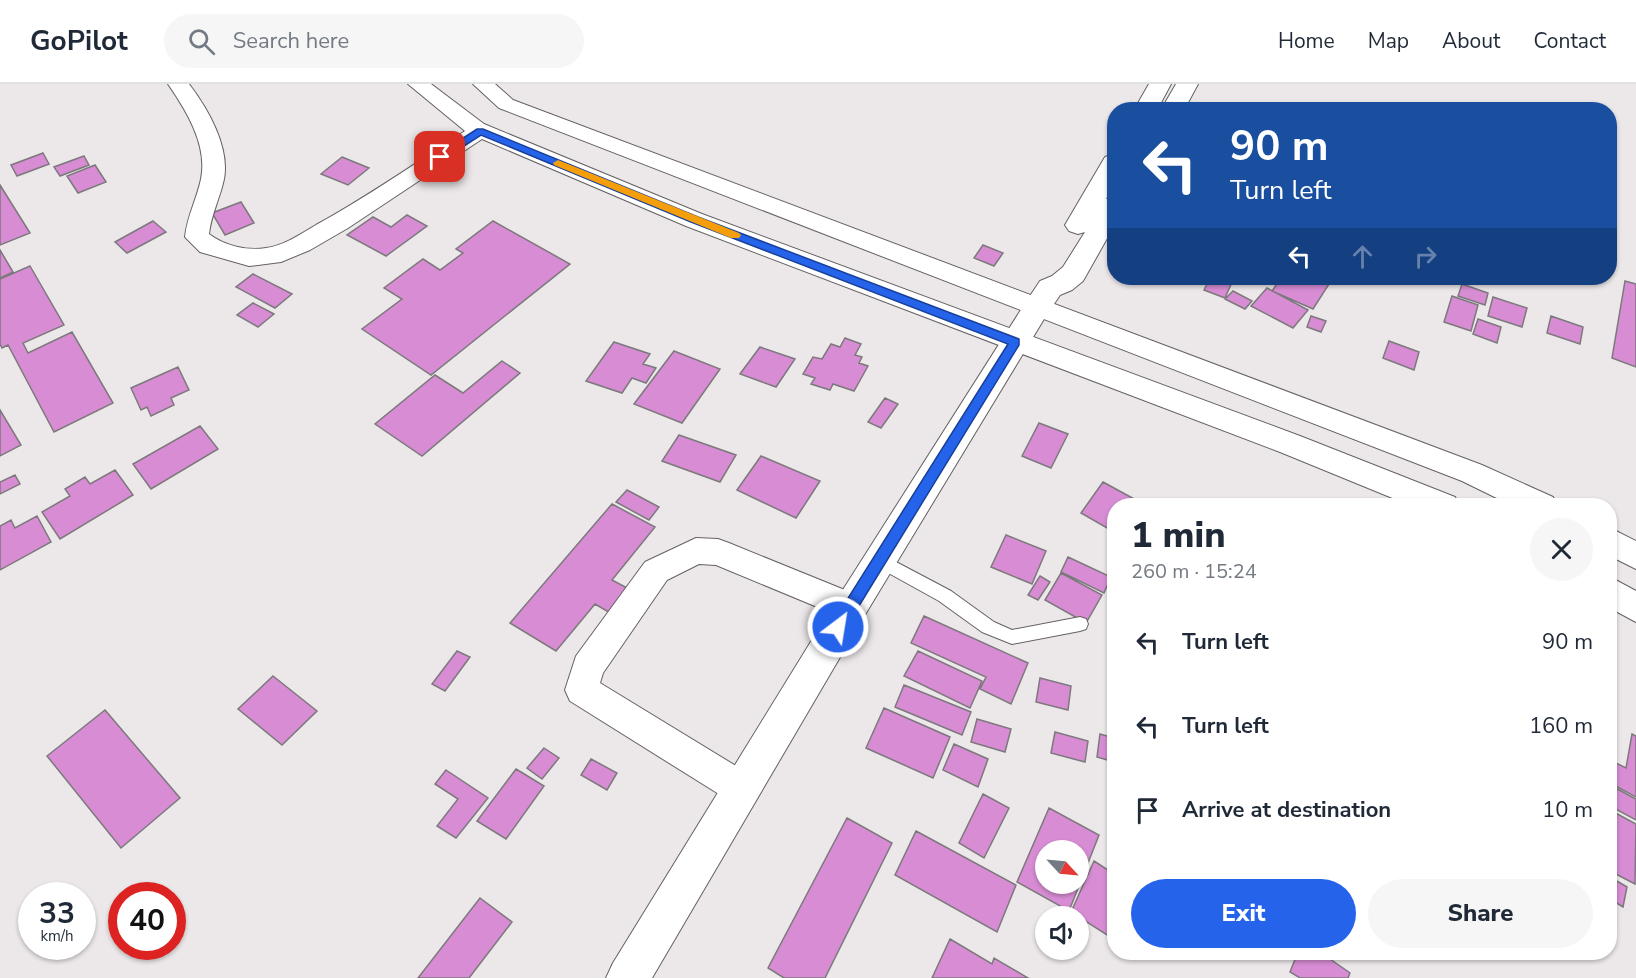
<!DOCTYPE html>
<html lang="en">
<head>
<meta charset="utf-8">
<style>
  body { margin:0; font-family:"Nunito Sans",sans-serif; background:#f6f6f7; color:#1f2937; height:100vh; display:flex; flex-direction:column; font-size:22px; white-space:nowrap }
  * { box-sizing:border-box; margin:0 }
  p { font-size:20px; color:#747a83 }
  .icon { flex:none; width:33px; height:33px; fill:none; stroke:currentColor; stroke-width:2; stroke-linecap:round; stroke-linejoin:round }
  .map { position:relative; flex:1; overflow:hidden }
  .panel { position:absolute; left:1107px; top:414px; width:510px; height:462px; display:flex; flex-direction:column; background:#fff; border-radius:24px; box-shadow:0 2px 4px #0004 }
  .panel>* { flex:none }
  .hud { position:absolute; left:1107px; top:18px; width:510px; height:183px; border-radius:24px; box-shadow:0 2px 4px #0004; background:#1a4fa0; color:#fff; overflow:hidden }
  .needle { width:39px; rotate:116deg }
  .tools { position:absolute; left:1035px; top:756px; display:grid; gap:12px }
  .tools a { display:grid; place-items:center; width:54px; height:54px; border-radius:50%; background:#fff; box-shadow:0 2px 4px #0004; font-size:30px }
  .speed { position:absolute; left:18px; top:798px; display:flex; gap:12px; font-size:30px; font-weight:700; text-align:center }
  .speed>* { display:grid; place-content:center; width:78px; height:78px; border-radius:50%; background:#fff; box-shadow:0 2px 4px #0004; line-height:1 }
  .speed small { font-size:15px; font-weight:400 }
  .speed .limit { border:9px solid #d22; background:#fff; color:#111 }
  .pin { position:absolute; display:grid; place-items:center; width:51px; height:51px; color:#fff; margin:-26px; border-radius:12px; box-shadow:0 3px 9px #0006 }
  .me { position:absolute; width:66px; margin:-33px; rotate:31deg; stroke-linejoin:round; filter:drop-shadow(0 0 4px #0008) }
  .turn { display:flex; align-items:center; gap:21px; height:126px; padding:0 24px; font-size:27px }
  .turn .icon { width:78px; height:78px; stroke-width:2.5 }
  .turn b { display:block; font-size:42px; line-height:51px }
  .lanes { display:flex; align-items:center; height:57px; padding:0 24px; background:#0003; justify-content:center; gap:30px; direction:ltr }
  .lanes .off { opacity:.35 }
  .round { display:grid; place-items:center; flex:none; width:63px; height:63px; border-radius:32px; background:#f6f6f7 }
  .headline { display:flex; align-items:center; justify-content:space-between; height:102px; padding:0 24px }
  h1 { font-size:36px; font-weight:800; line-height:45px }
  .action { display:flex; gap:12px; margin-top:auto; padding:12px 24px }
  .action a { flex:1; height:69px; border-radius:36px; background:#2563eb; color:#fff; font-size:24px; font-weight:800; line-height:69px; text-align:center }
  .action a+a { background:#f6f6f7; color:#1f2937 }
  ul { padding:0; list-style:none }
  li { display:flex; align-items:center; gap:18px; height:84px; padding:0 24px }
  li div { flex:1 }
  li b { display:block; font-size:22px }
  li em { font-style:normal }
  header { display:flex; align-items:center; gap:36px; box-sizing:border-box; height:84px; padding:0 30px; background:#fff; border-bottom:2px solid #e0e1e3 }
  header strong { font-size:28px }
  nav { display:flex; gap:33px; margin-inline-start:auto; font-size:21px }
  .search { width:420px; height:54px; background:#f6f6f7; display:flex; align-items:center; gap:15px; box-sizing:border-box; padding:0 21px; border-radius:33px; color:#747a83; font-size:22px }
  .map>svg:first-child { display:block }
  .building { fill:#d78cd3; stroke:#7c797c; stroke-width:1.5; fill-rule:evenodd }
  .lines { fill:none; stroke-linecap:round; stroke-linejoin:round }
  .service-casing { stroke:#656163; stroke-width:2 }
  .minor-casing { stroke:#656163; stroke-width:2 }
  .tertiary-casing { stroke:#656163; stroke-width:2 }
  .service { fill:#fff; fill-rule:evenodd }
  .minor { fill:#fff; fill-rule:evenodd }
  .tertiary { fill:#fff; fill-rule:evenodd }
  .route { fill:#2563eb; stroke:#184099; stroke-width:1.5 }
  .slow { fill:#f59e0b }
</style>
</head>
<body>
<header>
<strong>GoPilot</strong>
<div class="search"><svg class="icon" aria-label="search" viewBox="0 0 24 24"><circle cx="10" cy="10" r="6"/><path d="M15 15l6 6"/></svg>Search here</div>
<nav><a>Home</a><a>Map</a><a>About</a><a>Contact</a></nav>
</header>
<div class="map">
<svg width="1636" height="894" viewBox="0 0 1636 894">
  <rect width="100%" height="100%" fill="#ece8ea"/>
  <path class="building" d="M43,69L49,80L17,92L11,81Z
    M84,72L89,81L60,92L54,83Z
    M342,73L369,84L348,101L321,90Z
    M95,81L106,98L78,109L67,92Z
    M0,101L30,149L0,161Z
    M241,118L254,139L225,151L212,129Z
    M407,131L427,142L386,172L347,151L373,133L391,143Z
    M153,137L166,148L127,169L115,158Z
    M493,137L570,180L431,291L362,245L402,215L384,204L423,175L440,186L463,169L456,165Z
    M983,161L1003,169L994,182L974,174Z
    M0,166L13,188L0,194Z
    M30,182L64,241L23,259L28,269L72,248L113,319L54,348L8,261L2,264L0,260V195Z
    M253,190L292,210L275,224L236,203Z
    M1210,194L1233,196L1225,214L1204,206Z
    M1281,194H1323L1331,197L1313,225L1272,207Z
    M1625,197L1636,200V283L1612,274Z
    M1462,200L1488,209L1485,221L1458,212Z
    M1267,204L1308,226L1293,244L1251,222Z
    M1233,207L1252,217L1245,225L1225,215Z
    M1452,212L1478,221L1471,247L1444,238Z
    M1493,213L1527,224L1522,243L1488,232Z
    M253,219L274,230L258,243L237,231Z
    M1311,232L1326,237L1321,248L1307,243Z
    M1551,232L1583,243L1580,260L1547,249Z
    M1478,235L1501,243L1497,259L1473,250Z
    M845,254L861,260L855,271L862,273L859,279L868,282L854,307L833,300L830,306L811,300L815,294L803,290L813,273L822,275L831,260L840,263Z
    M1389,257L1419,268L1414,286L1383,274Z
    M614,258L650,270L643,280L656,284L646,299L632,294L622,309L586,297Z
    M760,263L795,275L776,303L740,290Z
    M674,267L720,285L682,339L634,320Z
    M502,277L520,289L422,372L375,340L435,291L463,309Z
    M178,283L189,306L171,314L174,321L151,332L147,323L141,326L131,304Z
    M885,314L898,320L881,344L868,338Z
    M0,326L21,361L0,372Z
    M1039,339L1068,350L1051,384L1022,372Z
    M200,342L218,365L151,405L133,380Z
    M679,351L736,371L720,398L662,377Z
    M761,372L820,397L796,434L737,406Z
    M115,386L133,411L60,455L42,428L70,412L65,405L85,393L90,400Z
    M15,391L20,400L0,410V398Z
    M1103,398L1147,422H1114V448L1081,429Z
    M627,406L659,423L649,436L616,418Z
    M612,420L655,443L612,496L631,506L612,530L595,520L556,567L510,539Z
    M37,432L51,458L0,486V442L11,436L15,444Z
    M1006,451L1046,467L1032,500L991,483Z
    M1068,473L1111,493L1104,509L1061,488Z
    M1061,489L1102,511L1086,539L1045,516Z
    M1040,492L1050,498L1038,516L1028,511Z
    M924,532L1028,579L1011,620L980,605L986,593L911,559Z
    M457,567L470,573L445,607L432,600Z
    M918,567L982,597L970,624L904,592Z
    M273,592L317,627L282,661L238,625Z
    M1040,594L1071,602L1068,626L1036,618Z
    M904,601L971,628L962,651L895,623Z
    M884,624L950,653L933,694L866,664Z
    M105,626L180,714L121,764L47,672Z
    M977,635L1011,645L1005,668L971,658Z
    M1055,648L1088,657L1085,678L1051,669Z
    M1100,650L1114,654V678L1097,673Z
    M1632,650L1636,652V713L1610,699V676L1626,684Z
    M954,660L988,675L978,703L943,686Z
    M544,664L559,674L542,695L527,684Z
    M591,675L617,689L607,706L581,691Z
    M516,685L544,702L506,755L477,737Z
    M446,686L488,714L456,754L437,742L458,715L435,700Z
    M1610,701L1636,715V736L1610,722Z
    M983,710L1009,724L984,774L959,759Z
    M1049,724L1099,751L1069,827L1017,798ZM1046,766H1078V800H1046Z
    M1610,726L1636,740L1635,800L1610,787Z
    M847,734L892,759L825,894H784L768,884Z
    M916,747L1016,801L997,848L895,791Z
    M1094,777L1114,790V834L1107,851L1071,828Z
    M1610,793L1627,803L1623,823L1610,815Z
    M480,814L512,838L469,894H418Z
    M950,855L992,880L994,874L1028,894H932Z
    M1298,868H1320L1350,889L1348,894H1300L1290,888Z"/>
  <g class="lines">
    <g class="service-casing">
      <path id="service" d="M879,469L951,507L994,538L1012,546L1080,533L1086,535L1088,540L1086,545L1080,547L1012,560L982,548L939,517L874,481L871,476L874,471Z"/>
    </g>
    <g class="minor-casing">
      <path id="minor" d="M168,0H189C208,25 230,63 224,95C220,114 211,131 209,150C225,162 247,167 266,164C283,162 301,150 316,141C367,113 416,79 465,47L408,0H431L484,40L702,130L1300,352L1455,413L1459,422H1412L1280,368L686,142L482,55L348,144L310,166L281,178L249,182L200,168L185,153C187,132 197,115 201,95C208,61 186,26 168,0Z
        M473,0H495L513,16L1482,381L1553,413L1557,422H1513L1462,397L499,24Z
        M1610,444L1636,457V485L1610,472Z
        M696,454L718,455L729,459L862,513L867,523L862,533L851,537L716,481L699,480L667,496L603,589L600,599L754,693L760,705L754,717L742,723L730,717L570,617L565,606L576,572L645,478Z
        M1610,493L1636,507V538L1610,524Z"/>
    </g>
    <g class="tertiary-casing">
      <path id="tertiary" d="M1149,0H1171L1157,26H1134Z
        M1176,0H1198L1184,26H1161Z
        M1114,70V99L1106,115L1114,113V142L1083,197L1072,206L1060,211L1044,235L863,534L652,894H606L613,879L839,512L1024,221L1040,197L1052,192L1063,183L1085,148L1078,150L1069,147L1065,141L1105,73Z"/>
    </g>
    <use href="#service" class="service"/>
    <use href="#minor" class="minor"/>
    <use href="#tertiary" class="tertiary"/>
  </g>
  <path class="route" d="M477,45H483L698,133L1019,255V261L843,548L838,549L833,548L831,543L833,538L1008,260L691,138L481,51L444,75H437V71Z"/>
  <path class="slow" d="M558,76L739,149L741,151L739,154H731L554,81L553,79Z"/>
</svg>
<div class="tools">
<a><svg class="needle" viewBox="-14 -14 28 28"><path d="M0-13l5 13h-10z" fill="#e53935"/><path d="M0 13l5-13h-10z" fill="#747a83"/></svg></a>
<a><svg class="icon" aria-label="sound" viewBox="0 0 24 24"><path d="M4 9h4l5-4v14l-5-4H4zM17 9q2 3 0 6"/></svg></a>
</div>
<div class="speed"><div>33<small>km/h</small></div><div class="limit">40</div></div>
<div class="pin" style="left:440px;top:73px;background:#d93025"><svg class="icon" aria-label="arrive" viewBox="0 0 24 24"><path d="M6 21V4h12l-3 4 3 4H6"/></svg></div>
<svg class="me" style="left:838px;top:543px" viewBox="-20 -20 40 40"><circle r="17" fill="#2563eb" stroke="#fff" stroke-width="3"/><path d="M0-11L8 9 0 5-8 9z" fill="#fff"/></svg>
<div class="hud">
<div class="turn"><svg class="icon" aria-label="left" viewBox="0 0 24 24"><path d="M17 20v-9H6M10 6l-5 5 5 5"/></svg><div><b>90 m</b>Turn left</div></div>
<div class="lanes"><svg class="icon" aria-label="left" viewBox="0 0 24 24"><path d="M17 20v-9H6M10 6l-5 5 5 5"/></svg><svg class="icon off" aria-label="ahead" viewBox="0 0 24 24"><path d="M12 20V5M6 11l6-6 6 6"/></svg><svg class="icon off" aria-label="right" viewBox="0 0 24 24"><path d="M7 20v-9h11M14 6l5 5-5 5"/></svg></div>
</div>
<section class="panel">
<div class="headline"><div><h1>1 min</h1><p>260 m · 15:24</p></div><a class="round"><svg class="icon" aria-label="close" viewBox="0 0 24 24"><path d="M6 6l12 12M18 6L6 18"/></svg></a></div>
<ul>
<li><svg class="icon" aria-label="left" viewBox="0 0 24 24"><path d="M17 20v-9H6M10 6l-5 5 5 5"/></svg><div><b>Turn left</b></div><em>90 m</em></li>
<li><svg class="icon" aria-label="left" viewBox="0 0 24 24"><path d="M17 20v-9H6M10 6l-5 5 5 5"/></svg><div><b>Turn left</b></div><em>160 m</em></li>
<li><svg class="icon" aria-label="arrive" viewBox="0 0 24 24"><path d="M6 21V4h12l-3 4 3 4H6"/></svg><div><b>Arrive at destination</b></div><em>10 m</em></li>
</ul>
<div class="action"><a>Exit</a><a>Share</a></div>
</section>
</div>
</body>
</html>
